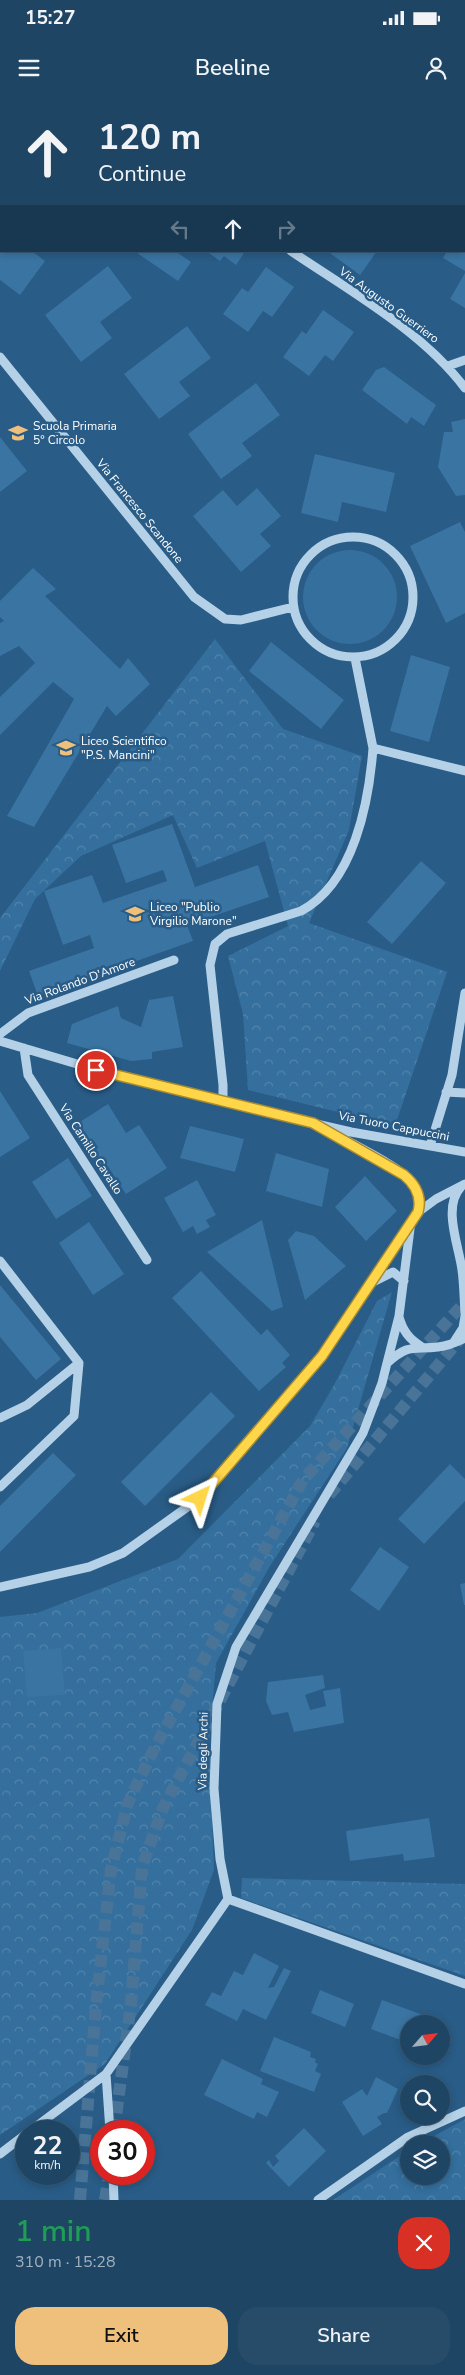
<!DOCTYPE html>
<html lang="en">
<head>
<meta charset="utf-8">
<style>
  body { margin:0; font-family:"Nunito Sans",sans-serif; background:#274c6a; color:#f1f3f6; height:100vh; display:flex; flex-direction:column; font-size:19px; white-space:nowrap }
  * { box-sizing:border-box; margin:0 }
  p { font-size:16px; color:#a1b1bf }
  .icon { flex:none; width:28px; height:28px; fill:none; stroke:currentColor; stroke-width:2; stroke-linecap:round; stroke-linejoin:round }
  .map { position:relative; height:2100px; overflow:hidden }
  .drawer { display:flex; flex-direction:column; background:#1f4564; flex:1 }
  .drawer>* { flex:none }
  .top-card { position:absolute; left:0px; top:0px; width:465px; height:152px; box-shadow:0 2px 8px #0003,0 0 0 1px #3c5d78; background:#1f4564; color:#f1f3f6; overflow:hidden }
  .needle { width:32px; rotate:62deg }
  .tools { position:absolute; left:400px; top:1915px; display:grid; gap:10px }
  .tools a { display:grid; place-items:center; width:50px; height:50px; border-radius:50%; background:#1f4564; box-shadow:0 2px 8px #0003,0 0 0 1px #3c5d78; font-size:25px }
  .speed { position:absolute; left:15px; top:2020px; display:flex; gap:10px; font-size:25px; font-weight:700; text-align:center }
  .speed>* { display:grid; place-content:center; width:65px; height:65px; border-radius:50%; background:#1f4564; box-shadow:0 2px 8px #0003,0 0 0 1px #3c5d78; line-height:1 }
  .speed small { font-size:12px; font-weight:400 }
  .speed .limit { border:8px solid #d22; background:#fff; color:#111 }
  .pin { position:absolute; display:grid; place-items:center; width:42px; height:42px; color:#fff; margin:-21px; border:2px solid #fff; border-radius:50%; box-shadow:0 1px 5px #0007 }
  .me { position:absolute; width:55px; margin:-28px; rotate:41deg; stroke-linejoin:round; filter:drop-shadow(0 0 4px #0008) }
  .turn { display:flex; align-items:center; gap:18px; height:105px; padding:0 15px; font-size:22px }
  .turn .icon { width:65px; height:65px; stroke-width:2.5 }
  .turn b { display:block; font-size:35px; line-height:42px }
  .lanes { display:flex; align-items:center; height:48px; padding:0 15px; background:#0003; justify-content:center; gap:25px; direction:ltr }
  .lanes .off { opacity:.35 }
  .round { display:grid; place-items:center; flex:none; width:52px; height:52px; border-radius:20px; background:#274c6a }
  .overview { display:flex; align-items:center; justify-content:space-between; height:85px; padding:0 15px }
  h1 { font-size:30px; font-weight:600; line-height:38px; color:#1e9e55 }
  .cta { display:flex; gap:10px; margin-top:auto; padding:10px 15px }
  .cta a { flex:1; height:58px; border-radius:20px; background:#eec07c; color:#111; font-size:20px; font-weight:600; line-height:58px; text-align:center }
  .cta a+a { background:#274c6a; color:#f1f3f6 }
  .status { display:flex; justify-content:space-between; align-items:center; height:35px; padding:0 25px; background:#1f4564; direction:ltr }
  .status svg { height:14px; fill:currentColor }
  header { display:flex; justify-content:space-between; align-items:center; height:65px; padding:0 15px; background:#1f4564; font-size:22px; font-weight:600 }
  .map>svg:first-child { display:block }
  .forest { fill:url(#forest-crowns) }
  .park { fill:#346f9d }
  .building { fill:#3a74a2 }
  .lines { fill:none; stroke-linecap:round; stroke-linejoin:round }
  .major-tunnel { stroke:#497498; stroke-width:12; stroke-dasharray:12 6; stroke-linecap:butt }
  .minor { stroke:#b5d1e7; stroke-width:9 }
  .route-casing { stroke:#a68a30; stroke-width:12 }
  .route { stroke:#ffd54a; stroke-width:9 }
  .labels { text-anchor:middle; stroke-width:5; stroke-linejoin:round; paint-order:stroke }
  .street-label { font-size:12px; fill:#fff; stroke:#295c86 }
  .poi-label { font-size:12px; fill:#fff; stroke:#295c86; text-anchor:start }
</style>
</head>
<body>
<div class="status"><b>15:27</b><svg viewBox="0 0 49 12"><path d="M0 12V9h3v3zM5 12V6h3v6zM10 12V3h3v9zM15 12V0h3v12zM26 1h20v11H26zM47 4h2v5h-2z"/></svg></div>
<header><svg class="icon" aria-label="menu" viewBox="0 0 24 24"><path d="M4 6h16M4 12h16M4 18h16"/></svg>Beeline<svg class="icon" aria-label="person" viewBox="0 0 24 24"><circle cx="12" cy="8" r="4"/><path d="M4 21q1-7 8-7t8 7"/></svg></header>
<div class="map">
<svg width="465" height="2100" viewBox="0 0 465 2100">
  <defs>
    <pattern id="forest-crowns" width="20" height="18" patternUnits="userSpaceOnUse" patternTransform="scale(1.25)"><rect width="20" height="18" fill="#346f9d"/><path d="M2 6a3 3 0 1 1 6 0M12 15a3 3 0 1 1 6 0" fill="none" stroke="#5285ac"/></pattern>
  </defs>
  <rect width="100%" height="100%" fill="#295c86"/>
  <path class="forest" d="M215,539L283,629L362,656L349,730L309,823L447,872L395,1026L248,990L243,914L228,856L288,826L265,741L197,768L173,715L81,756L35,799L0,871V818Z
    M392,1192L347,1348L270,1466L216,1563L209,1645L214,1770L192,1830L105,1964L0,2035V1517L37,1513L178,1459L310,1326L334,1285L377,1201Z
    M242,1778L465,1784V1876L241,1798Z
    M465,2019V2100H333L409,2050V2076H441V2044H420Z"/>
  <path class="park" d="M303 497a47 47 0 1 1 94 0a47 47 0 1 1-94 0Z"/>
  <path class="building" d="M0,151H32L45,161L20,195L0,180Z
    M134,151H175L191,162L178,181Z
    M206,151H242L244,153L236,165L224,156L220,161Z
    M327,151H377L360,175Z
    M447,151H465V171L443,158Z
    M108,166L132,198L100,222L112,238L81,262L45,215Z
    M266,167L294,187L272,217L263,211L248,232L223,214L242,188L248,192Z
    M465,173V208L450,199Z
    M323,210L354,232L333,261L325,255L309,276L283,257L302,231L306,234Z
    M187,226L211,258L179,282L190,296L159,319L124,274Z
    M384,267L436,305L424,326L411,317L407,324L362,290L376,270Z
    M256,283L280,315L242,343L252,356L221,379L188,334Z
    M465,319V395L456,396L438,367L444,332H453L451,322Z
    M0,337L27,371L0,392Z
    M315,354L395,373L386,412L342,402L338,422L301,413Z
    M257,388L281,416L260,434L271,446L241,472L193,416L223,390L237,406Z
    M460,422L465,432V513L446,523L410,446Z
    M33,468L56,489L45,496L120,569L128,558L150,584L116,616L107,606L34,727L7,716L74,599L53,582L0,635V597L35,563L19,546L0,556V523L4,521L0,517V501Z
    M271,542L344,600L321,629L249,571Z
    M411,555L450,567L429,642L390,631Z
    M172,724L195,787L258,765L269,797L187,825L193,841L38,896L29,871L94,848L90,835L63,845L44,791L92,775L103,803L167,781L163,770L126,783L112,745Z
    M421,761L446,783L392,844L367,822Z
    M173,896L183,947L152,952V959L131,961L67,943L72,924L118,906L121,918L141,927L149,900Z
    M0,991L30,1038L0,1057Z
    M108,1004L126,1033L139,1025L167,1068L126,1094L107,1065L100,1070L72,1027Z
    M190,1026L244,1039L235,1072L180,1058Z
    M276,1053L329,1069L322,1107L266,1091Z
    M68,1058L92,1096L56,1119L32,1082Z
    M365,1076L397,1111L366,1141L335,1107Z
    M197,1080L216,1115L206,1120L210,1127L197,1134L193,1126L183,1132L164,1098Z
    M262,1120L283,1207L272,1211L207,1152Z
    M89,1122L124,1174L93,1195L59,1143Z
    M296,1131L314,1136L346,1166L305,1200L288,1140Z
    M201,1171L261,1235L267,1229L290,1255L282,1263L286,1267L259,1291L172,1198Z
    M0,1185L61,1259L36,1280L0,1237Z
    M211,1292L235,1316L145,1406L121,1382Z
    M53,1353L76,1375L0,1452V1406Z
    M450,1364L465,1379V1401L424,1444L398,1419Z
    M380,1447L409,1467L379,1511L350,1490Z
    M465,1483V1505H464L460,1484Z
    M61,1548L65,1595L27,1597L23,1551Z
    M323,1575L325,1588L305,1595L310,1610L326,1606L323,1591L340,1588L344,1623L294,1632L288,1612L272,1615L266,1601L268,1582Z
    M429,1718L435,1757L404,1761L403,1754L350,1761L346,1731Z
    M254,1853L279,1866L268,1888L274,1887L284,1868L291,1871L266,1920L243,1909L237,1921L205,1905L212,1892L221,1896L234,1871L243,1875Z
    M320,1890L354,1904L345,1927L311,1913Z
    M382,1900L431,1918L429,1924H409V1943L371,1929Z
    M274,1937L311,1952L310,1957L316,1959L315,1962L318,1964L315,1971L321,1974L314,1992L260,1971Z
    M222,1959L263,1979L261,1984L279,1992L267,2017L257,2012L254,2019L204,1995Z
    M376,1977L398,1989L387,2013H384L377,2017L382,2024L363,2036L342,2002L362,1989L367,1996Z
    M304,2028L326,2051L289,2087L266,2063L269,2060L273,2067L279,2061L275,2056Z"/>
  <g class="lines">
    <path class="major-tunnel" d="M329,1395L465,1233
      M114,2031L131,1904L142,1767L163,1708L315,1421
      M80,2100L96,1905L111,1769L128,1703L155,1647L303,1380L465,1202
      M105,2100L109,2074"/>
    <path class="minor" d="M79,0L80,1
      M399,1L401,0
      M291,151C350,191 422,231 465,288
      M0,257L194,497L225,519L241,520L293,507
      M448,266L465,260
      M293 497a60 60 0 1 1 120 0a60 60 0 1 1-120 0Z
      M355,558L373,648L465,671
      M0,934L28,913L174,860
      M0,941L114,975L313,1023L351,1032L465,1052
      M24,948L28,975L147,1160
      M446,992L465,993
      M223,1001V985L210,865L215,844L227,834L301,811C354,783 369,702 373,648
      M323,1028C343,1039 405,1068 415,1086C420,1095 421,1103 418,1112
      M430,1046L452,975L465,893
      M461,1087C442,1107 459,1146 462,1170C464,1184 464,1199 465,1213
      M417,1113L436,1099L465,1084
      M411,1121L399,1216L387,1263C410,1243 412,1250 438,1247C447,1246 457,1242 465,1238
      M0,1161L79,1263L27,1305L0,1318
      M373,1180L409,1124
      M399,1217C403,1231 409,1239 422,1247
      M454,1242L463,1228L465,1216
      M0,1387L74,1316L79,1263
      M0,1487L89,1467L123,1453L200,1398L322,1257L371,1183L393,1172L404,1181
      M228,1799L220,1759L214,1689L217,1604L236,1547L363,1333L382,1283L387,1263
      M228,1799L465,1884
      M30,2031L106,1974
      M110,2031L106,1974L228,1799
      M0,2054L26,2034
      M113,2074L114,2100
      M318,2100L408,2037L465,2011"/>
  </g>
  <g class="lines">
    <g class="route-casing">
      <path id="route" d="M96,970L313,1023L404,1075C416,1085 422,1097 418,1112L322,1256L200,1398"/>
    </g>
    <use href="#route" class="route"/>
  </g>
  <defs>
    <g id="school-bare" transform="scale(1.5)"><path d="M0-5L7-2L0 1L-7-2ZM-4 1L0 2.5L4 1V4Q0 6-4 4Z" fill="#eec07c" stroke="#295c86" stroke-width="2.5" paint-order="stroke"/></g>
  </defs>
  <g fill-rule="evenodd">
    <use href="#school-bare" x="18" y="333"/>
    <use href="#school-bare" x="66" y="648"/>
    <use href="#school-bare" x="135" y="814"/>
  </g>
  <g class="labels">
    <g class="street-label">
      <text transform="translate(389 205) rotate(36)" y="4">Via Augusto Guerriero</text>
      <text transform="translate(140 411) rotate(51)" y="4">Via Francesco Scandone</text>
      <text transform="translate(80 881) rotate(-20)" y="4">Via Rolando D'Amore</text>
      <text transform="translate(394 1026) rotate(11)" y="4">Via Tuoro Cappuccini</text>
      <text transform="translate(91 1049) rotate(57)" y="4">Via Camillo Cavallo</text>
      <text transform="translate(203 1651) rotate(-89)" y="4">Via degli Archi</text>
    </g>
    <g class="poi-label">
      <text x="33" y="330">Scuola Primaria<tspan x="33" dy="14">5° Circolo</tspan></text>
      <text x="81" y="645">Liceo Scientifico<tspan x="81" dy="14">"P.S. Mancini"</tspan></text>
      <text x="150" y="811">Liceo "Publio<tspan x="150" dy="14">Virgilio Marone"</tspan></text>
    </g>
  </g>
</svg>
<div class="tools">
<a><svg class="needle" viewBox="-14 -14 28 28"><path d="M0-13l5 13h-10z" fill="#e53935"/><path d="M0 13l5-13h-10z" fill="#a1b1bf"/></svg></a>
<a><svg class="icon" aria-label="search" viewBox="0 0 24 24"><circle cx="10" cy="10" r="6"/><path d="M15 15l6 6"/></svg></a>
<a><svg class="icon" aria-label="layers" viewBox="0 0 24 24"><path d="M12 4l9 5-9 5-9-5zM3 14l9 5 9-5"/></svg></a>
</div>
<div class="speed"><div>22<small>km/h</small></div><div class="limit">30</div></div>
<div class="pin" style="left:96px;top:970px;background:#d93025"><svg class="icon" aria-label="arrive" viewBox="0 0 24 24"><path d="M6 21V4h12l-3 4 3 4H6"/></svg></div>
<svg class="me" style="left:200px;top:1398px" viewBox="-20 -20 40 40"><path d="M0-17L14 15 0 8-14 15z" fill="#ffd54a" stroke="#fff" stroke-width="4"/></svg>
<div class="top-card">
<div class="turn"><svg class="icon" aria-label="ahead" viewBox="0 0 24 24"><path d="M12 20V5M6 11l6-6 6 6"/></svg><div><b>120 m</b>Continue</div></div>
<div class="lanes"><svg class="icon off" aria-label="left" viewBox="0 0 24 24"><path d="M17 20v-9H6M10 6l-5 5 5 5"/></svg><svg class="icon" aria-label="ahead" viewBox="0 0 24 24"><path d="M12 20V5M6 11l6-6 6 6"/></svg><svg class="icon off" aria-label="right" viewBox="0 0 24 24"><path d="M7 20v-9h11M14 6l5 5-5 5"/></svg></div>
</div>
</div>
<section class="drawer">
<div class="overview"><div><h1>1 min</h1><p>310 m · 15:28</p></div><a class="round" style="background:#d93025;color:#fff"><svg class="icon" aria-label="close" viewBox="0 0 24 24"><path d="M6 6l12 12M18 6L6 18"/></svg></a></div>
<div class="cta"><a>Exit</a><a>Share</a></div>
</section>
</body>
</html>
